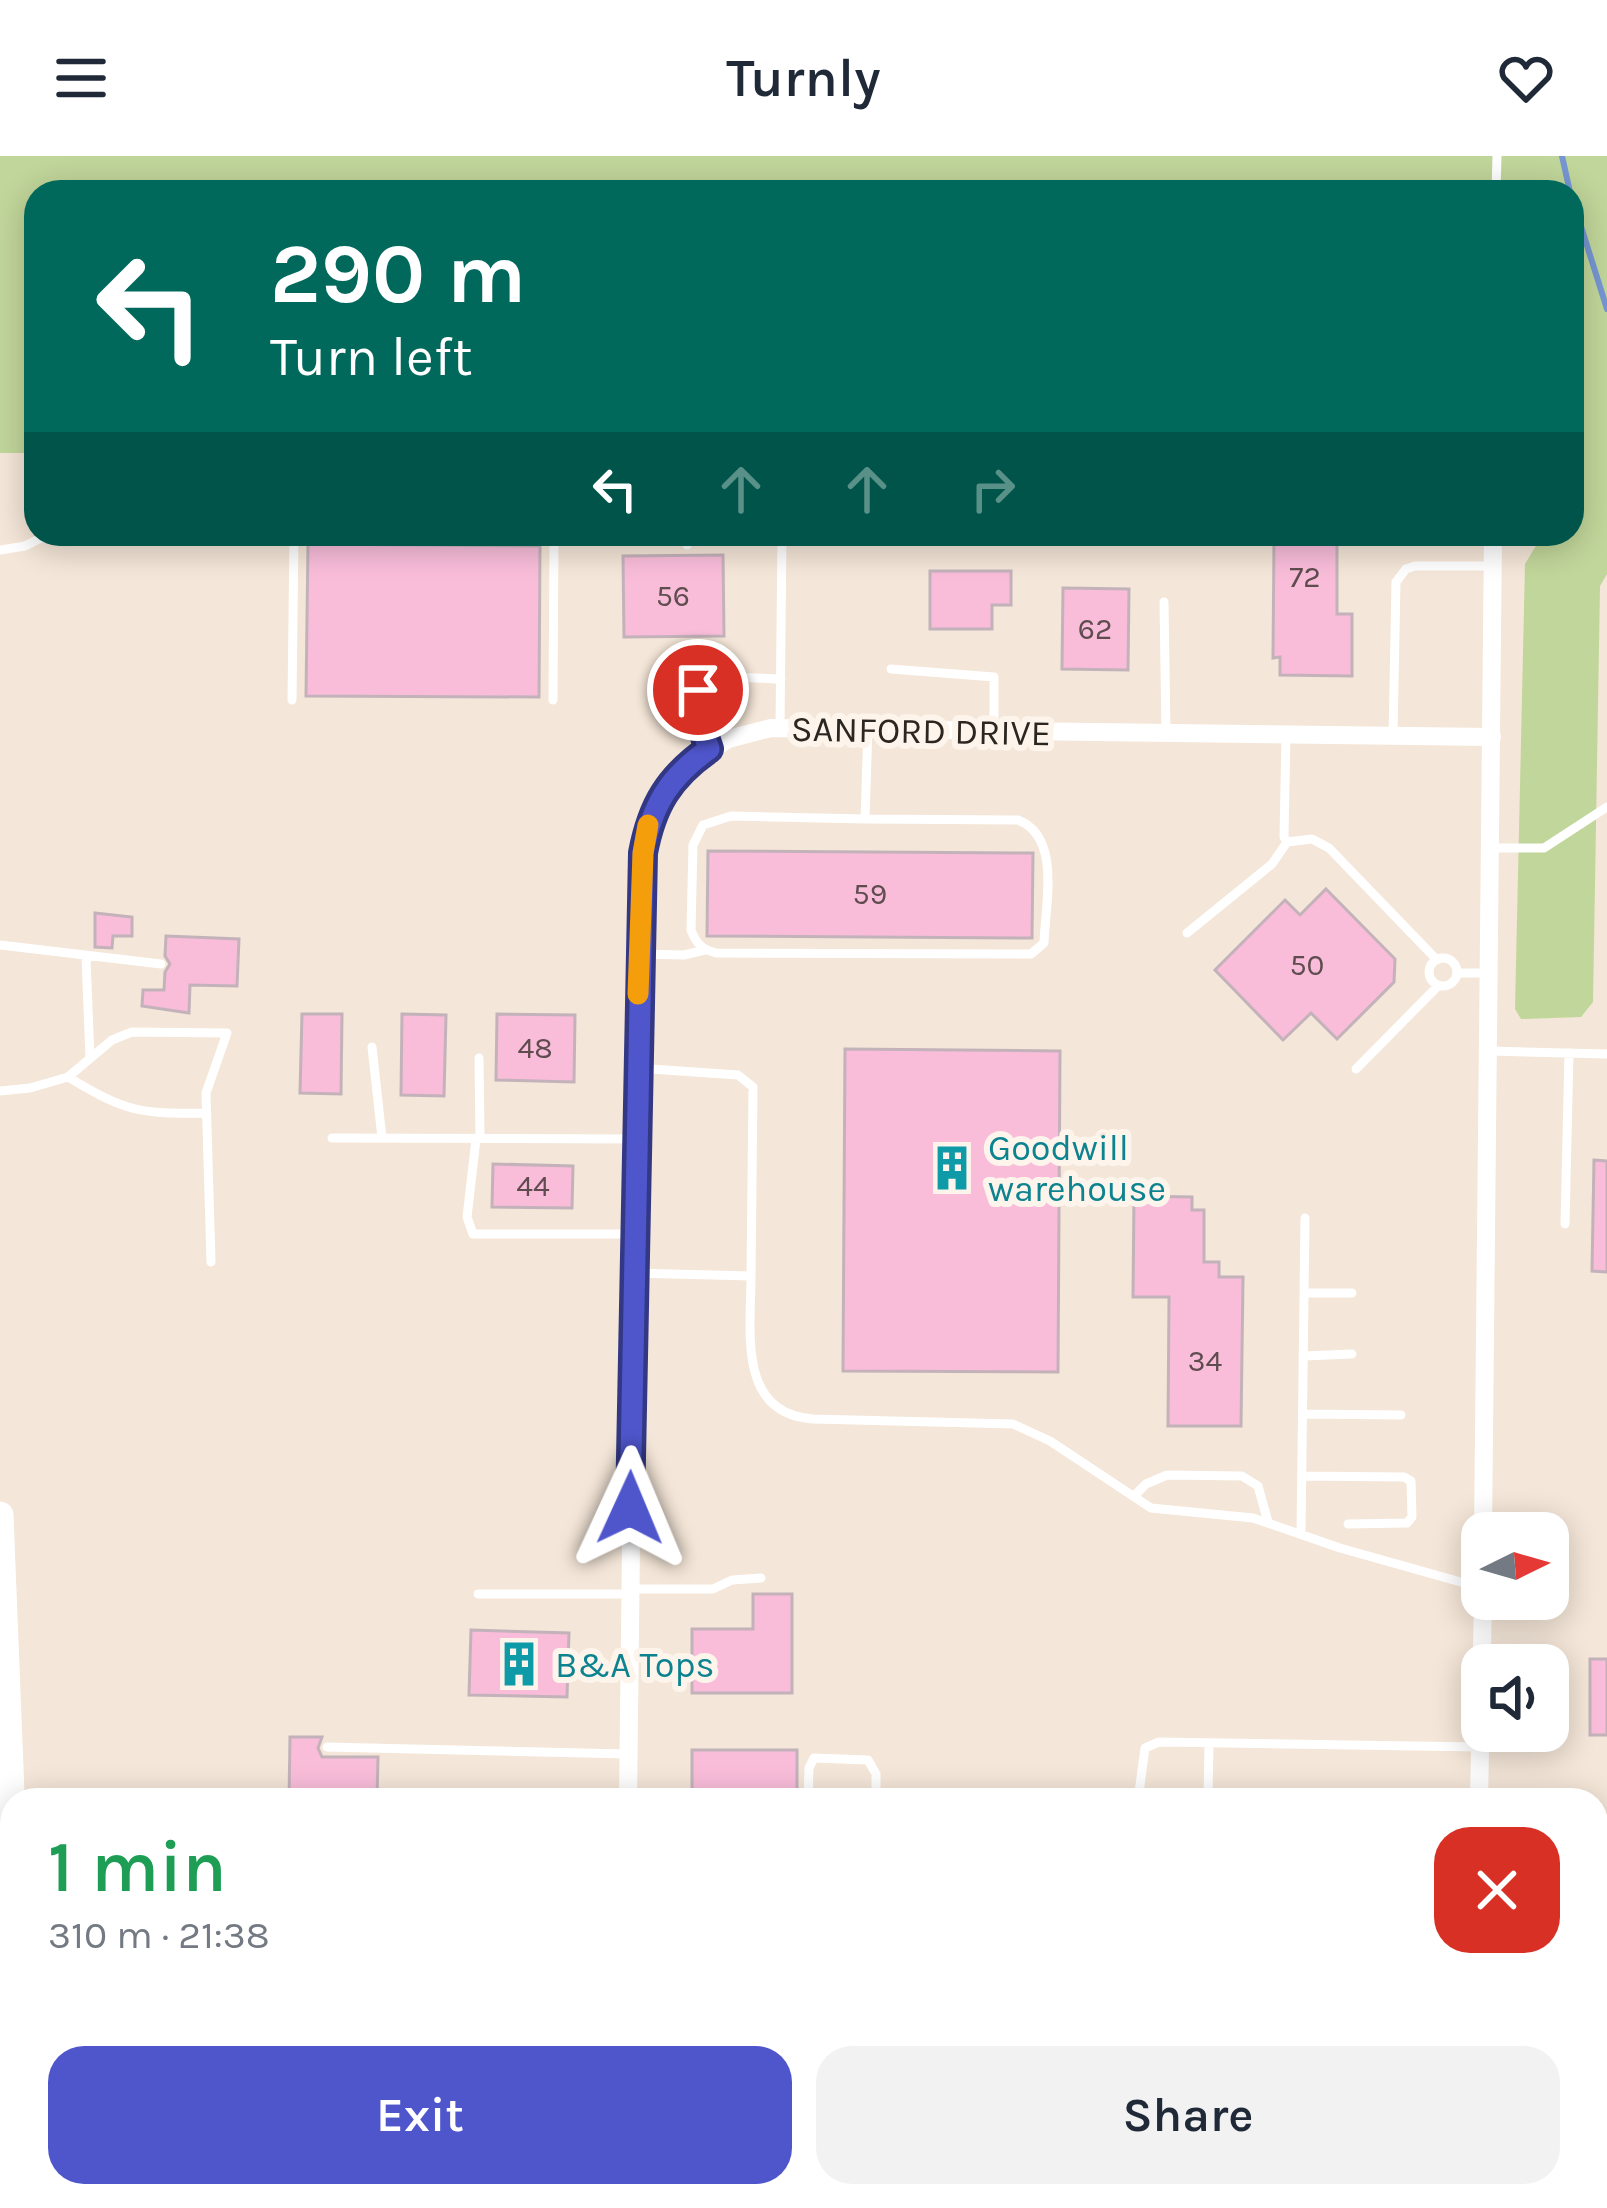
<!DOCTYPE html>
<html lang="en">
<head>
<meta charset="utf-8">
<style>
  body { margin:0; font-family:Karla,sans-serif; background:#f2f2f3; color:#1f2937; height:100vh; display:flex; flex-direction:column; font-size:45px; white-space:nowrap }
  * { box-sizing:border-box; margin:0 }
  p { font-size:39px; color:#747a83 }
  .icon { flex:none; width:66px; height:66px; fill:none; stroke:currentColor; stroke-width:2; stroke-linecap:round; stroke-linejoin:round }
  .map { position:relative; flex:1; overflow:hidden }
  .details { position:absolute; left:0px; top:1632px; width:1608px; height:420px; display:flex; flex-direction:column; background:#fff; border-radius:36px 36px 0 0; box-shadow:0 6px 30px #0003 }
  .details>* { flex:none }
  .hud { position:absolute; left:24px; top:24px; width:1560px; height:366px; border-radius:36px; box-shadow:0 6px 30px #0003; background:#00695c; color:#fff; overflow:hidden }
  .needle { width:78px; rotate:85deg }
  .fabs { position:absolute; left:1461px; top:1356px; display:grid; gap:24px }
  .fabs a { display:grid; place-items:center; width:108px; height:108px; border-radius:24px; background:#fff; box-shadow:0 6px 30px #0003; font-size:60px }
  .pin { position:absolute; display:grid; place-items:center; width:102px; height:102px; color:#fff; margin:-51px; border:6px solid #fff; border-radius:50%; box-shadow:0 3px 12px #0007 }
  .me { position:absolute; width:132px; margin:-66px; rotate:1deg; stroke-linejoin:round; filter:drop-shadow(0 0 9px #0008) }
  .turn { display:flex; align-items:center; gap:42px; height:252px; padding:0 48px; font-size:54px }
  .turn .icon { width:156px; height:156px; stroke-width:2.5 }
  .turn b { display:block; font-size:84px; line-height:102px }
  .lanes { display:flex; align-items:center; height:114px; padding:0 48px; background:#0003; justify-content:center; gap:60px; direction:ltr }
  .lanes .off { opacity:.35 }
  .round { display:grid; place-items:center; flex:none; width:126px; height:126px; border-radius:36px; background:#f2f2f3 }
  .headline { display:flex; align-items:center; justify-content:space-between; height:204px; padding:0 48px }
  h1 { font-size:72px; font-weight:600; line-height:90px; color:#1e9e55 }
  .primary-button { display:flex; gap:24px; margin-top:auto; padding:24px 48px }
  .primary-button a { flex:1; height:138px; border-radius:36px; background:#4f56cc; color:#fff; font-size:48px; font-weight:600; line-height:138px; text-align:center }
  .primary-button a+a { background:#f2f2f3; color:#1f2937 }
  header { display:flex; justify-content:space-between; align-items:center; height:156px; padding:0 48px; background:#fff; font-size:54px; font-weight:600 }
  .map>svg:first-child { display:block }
  .green { fill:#c1d69a }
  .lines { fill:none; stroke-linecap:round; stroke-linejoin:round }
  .stream { stroke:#7696d2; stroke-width:6 }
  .building { fill:#f9bdda; stroke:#c4b2ba; stroke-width:3 }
  .lane { stroke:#fff; stroke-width:9 }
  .street { stroke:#fff; stroke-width:18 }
  .secondary { stroke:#fff; stroke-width:27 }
  .route-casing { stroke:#333885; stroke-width:30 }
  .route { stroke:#4f56cc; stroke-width:21 }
  .slow { stroke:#f59e0b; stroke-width:21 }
  .labels { text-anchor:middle; stroke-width:12; stroke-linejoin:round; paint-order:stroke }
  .number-label { font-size:30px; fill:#5f4c4f }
  .street-label { font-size:36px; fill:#2c2621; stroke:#fdf4ec }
  .culture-label { font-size:36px; fill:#0d838f; stroke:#fdf4ec; text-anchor:start }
</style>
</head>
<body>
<header><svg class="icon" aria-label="menu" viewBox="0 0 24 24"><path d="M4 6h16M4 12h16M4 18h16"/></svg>Turnly<svg class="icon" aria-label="heart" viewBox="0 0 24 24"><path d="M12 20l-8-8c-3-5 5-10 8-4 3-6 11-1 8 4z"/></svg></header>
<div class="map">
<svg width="1607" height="2052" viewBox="0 0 1607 2052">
  <rect width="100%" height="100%" fill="#f4e6d8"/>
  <path class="green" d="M0,0H1607V418L1600,430L1593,846L1581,861L1521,863L1515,853L1525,408L1543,378H1572V36H36V297H0Z"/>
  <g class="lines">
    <path class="stream" d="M1562,0L1570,36
      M1572,42L1607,153"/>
  </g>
  <path class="building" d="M1274,384H1337V458H1352V520L1280,519V501L1273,502Z
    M308,388L540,390L539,541L306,540Z
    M723,399L724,480L624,481L623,400Z
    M930,415H1011V449H992V473H930Z
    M1063,432L1129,433L1128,514L1062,513Z
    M708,695L1033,697L1032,782L707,780Z
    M1326,733L1395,803L1394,826L1337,883L1311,857L1283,884L1215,814L1285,744L1300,759Z
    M95,757L132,761V780H113L112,792L95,791Z
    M166,780L239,783L237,830L190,829L189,857L142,850L143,834H164L165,816L170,808L165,800Z
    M302,858H342L341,938L300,937Z
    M402,858L446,859L444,940L401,939Z
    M497,858L575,859L574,926L496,924Z
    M845,893L1060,895L1058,1216L843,1215Z
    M1594,1004L1607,1005V1116L1592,1115Z
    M493,1008L573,1010L572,1052L492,1051Z
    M1134,1040L1192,1041V1054H1204V1106H1219V1121H1243L1241,1270H1168L1169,1141H1133Z
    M753,1438H792V1537H692V1473H753Z
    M471,1474L569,1477L567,1541L469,1539Z
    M1590,1503H1607V1579H1590Z
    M290,1581H322L318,1592L322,1601H378L377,1644H289Z
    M692,1594H797V1644L692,1643Z"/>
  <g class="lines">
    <path class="lane" d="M1496,36L1497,0
      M687,389L688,378
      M0,394L25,390L41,382L257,378
      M1164,446L1166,578
      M891,513L994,521V575
      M292,544L294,378
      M553,544L554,378
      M780,570L782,378
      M1286,579L1284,681L1287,686L1312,683L1329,692L1437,804
      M1393,580L1396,426L1406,413L1415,410H1493
      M709,593L693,545C706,512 751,523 781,523
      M865,663L731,660L703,669L693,689L691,774C696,787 701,793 716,797L1031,798L1044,787C1045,750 1062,681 1018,664L865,663L868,571
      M1491,692H1544L1607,651
      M1187,777L1272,708L1287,686
      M0,789L161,808
      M639,798L684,799L705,794
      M86,801L90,903
      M1429 816a14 14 0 1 1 28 0a14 14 0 1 1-28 0Z
      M1457,817H1490
      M372,891L382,982
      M1489,895L1607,898
      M479,902L480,982
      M1356,913L1438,830
      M68,921C126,956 139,958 206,957
      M0,935L30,932L68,921L112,884L132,876L227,877L206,937L211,1106
      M332,982L635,983
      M476,983L467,1061L473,1078H634
      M1565,1068L1569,897
      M634,1117L751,1120L753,931L738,919L636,912
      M751,1120C751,1175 737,1258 813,1263L1013,1268L1050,1285L1151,1352L1253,1362L1340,1392L1482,1432
      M1304,1137H1352
      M1304,1200L1352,1198
      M1303,1258L1401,1259
      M1302,1320L1404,1321L1411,1325L1412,1361L1407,1367L1348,1368
      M1135,1339L1146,1328L1167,1319L1242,1320L1258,1330L1268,1366
      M1301,1376L1305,1062
      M629,1433H713L732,1424L761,1422
      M478,1438H629
      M327,1591L628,1598
      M808,1644L809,1612L814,1602L868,1604L876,1618V1644
      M1138,1644L1145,1592L1159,1586L1480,1591
      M1208,1644L1209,1587
      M118,2040L136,2052
      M329,2040L334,2052
      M1062,2040V2052
      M247,2052L259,2040
      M687,2052L690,2040
      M1322,2052V2040
      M1541,2052V2040"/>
    <path class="street" d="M1483,1377L1493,378
      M628,1644L637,884L643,697L649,664L676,618L728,583L771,572L1492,581
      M1479,1644L1483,1443
      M1596,1694H1607
      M1472,2052V2040"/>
    <path class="secondary" d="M0,1359L12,1662
      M25,2040V2052"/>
  </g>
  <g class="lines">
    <g class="route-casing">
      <path id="route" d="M630,1352L643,697C652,649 669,621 709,593L693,545L698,534"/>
    </g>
    <use href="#route" class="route"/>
    <path class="slow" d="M638,838L643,697L648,669"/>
  </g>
  <defs>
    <g id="building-bare" transform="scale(3.6)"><path d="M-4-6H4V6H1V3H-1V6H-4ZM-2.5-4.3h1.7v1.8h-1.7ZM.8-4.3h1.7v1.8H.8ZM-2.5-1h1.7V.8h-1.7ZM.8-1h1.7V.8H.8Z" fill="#0f9aa8" stroke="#fdf4ec" stroke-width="2.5" paint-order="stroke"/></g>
  </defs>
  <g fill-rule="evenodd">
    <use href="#building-bare" x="952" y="1012"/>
    <use href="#building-bare" x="519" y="1508"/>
  </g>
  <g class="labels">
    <g class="number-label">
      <text x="1305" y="431">72</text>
      <text x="673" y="450">56</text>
      <text x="1095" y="483">62</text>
      <text x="870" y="748">59</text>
      <text x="1307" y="819">50</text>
      <text x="535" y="902">48</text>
      <text x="533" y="1040">44</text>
      <text x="1205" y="1215">34</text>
    </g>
    <g class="street-label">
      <text transform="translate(921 574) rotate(1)" y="13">SANFORD DRIVE</text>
    </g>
    <g class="culture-label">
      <text x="988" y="1004">Goodwill<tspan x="988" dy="41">warehouse</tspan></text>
      <text x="555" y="1521">B&amp;A Tops</text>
    </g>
  </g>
</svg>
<div class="fabs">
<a><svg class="needle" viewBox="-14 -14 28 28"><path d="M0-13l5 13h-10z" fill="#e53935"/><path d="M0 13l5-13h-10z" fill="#747a83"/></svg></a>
<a><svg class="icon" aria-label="sound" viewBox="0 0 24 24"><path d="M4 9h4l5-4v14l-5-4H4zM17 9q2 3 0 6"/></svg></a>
</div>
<div class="pin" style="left:698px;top:534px;background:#d93025"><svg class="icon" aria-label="arrive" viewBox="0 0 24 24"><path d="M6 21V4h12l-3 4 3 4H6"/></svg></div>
<svg class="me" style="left:630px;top:1352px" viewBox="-20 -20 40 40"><path d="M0-17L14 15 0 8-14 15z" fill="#4f56cc" stroke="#fff" stroke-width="4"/></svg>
<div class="hud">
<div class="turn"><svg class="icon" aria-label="left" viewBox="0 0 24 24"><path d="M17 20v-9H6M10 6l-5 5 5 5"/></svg><div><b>290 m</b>Turn left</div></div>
<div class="lanes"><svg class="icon" aria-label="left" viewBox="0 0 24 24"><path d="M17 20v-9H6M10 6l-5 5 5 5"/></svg><svg class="icon off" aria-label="ahead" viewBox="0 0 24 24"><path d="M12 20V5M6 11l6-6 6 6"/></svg><svg class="icon off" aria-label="ahead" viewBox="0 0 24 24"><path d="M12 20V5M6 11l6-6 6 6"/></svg><svg class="icon off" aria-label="right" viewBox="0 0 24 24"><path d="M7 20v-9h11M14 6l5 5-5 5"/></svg></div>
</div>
<section class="details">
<div class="headline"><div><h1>1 min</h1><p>310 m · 21:38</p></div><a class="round" style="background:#d93025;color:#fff"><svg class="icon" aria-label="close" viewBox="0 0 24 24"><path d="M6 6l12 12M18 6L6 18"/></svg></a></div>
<div class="primary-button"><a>Exit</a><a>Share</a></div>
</section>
</div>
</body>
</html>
